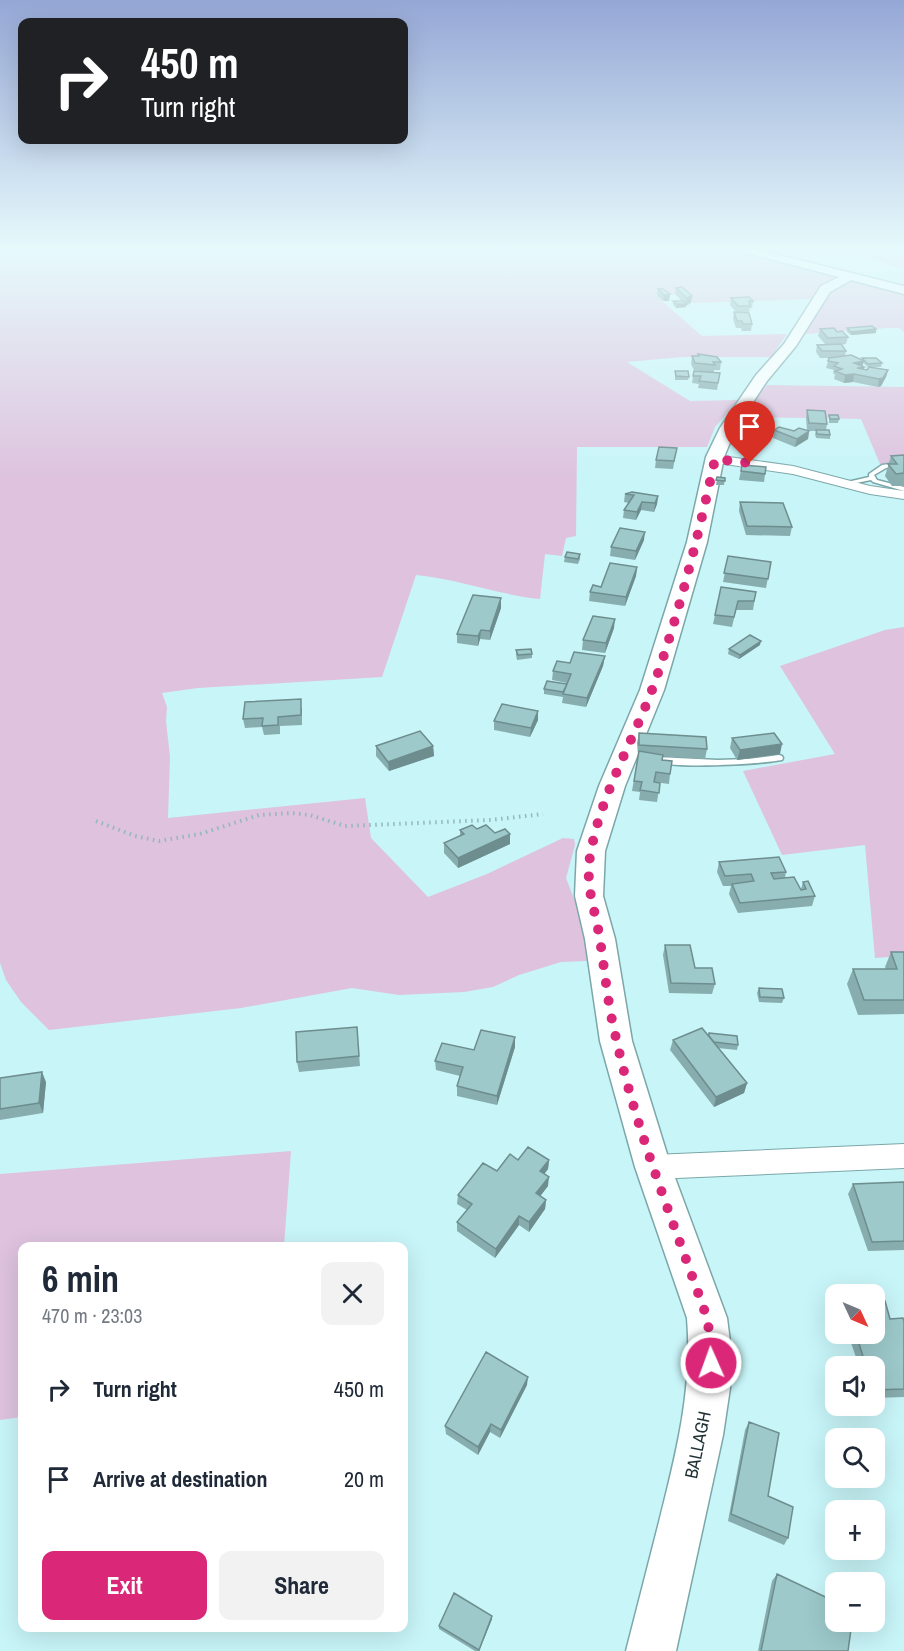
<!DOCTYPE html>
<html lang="en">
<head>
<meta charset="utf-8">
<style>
  body { margin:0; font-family:"Archivo Narrow",sans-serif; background:#f2f2f3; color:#1f2937; height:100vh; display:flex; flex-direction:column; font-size:22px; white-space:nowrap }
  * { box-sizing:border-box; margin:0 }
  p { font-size:20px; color:#747a83 }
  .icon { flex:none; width:33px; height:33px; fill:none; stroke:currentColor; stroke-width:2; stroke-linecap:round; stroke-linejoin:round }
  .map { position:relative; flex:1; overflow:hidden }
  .side { position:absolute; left:18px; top:1242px; width:390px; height:390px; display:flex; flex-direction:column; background:#fff; border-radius:12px; box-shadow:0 6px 24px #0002 }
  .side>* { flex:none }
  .guide { position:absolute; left:18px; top:18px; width:390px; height:126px; border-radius:12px; box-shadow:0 6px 24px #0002; background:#202124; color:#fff; overflow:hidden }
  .needle { width:39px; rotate:134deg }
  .buttons { position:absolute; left:825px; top:1284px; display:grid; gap:12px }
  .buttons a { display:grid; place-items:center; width:60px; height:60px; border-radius:12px; background:#fff; box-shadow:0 6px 24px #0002; font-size:30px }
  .pin { position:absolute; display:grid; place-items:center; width:51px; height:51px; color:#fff; margin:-62px -26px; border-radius:50% 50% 50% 0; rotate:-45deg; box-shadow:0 0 6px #0007 }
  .pin .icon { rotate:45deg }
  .me { position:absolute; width:66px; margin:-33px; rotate:358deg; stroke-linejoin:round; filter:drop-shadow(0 0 4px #0008) }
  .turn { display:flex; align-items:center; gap:21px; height:126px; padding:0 24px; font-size:27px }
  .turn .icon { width:78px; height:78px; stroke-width:2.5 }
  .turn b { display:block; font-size:42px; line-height:51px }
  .round { display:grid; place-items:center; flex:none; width:63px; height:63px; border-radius:12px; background:#f2f2f3 }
  .head { display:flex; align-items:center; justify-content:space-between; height:102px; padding:0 24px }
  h1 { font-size:36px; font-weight:700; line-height:45px }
  .button { display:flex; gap:12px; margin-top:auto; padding:12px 24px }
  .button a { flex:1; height:69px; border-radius:12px; background:#db2777; color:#fff; font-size:24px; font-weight:700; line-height:69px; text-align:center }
  .button a+a { background:#f2f2f3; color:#1f2937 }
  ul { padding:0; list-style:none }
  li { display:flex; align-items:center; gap:18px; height:90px; padding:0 24px }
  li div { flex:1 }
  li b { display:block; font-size:22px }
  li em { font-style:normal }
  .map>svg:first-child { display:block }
  .green { fill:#dec2de }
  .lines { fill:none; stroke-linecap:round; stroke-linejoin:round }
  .lane-casing { stroke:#7ca7a9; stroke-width:3 }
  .street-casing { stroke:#7ca7a9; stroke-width:2 }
  .secondary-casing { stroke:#7ca7a9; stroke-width:3 }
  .path { stroke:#93b8ba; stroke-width:4; stroke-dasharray:1.5 4.5; stroke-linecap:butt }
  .lane { fill:#fff; fill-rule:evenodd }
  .street { fill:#fff; fill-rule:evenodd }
  .secondary { fill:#fff; fill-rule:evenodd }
  .wall { fill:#87adaf; fill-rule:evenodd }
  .shaded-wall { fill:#6e8d8e }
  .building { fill:#9dc9cb; stroke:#6e8d8e; stroke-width:1.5 }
  .route { stroke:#db2777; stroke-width:10; stroke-dasharray:0 18 }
  .labels { text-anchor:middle; stroke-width:4.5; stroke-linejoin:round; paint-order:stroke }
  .street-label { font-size:18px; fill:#1f3132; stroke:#fff }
</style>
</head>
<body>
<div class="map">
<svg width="904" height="1651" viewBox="0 0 904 1651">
  <rect width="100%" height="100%" fill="#c8f5f8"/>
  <path class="green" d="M0,248H731L835,276L834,280L819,287L811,299L694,303L683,294L655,295L702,336L787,334L771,357H682L627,362L690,401L738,400L715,427L707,447H577L576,536L566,538L562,556L545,554L540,599C498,595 459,579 416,575L382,677L198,688L162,693L167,707L166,721L170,757L168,818L365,798L371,838L428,897L487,874L563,838L574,839L575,845L566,878L586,930L591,954L586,961L561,962L519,975L493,987L464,992L399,995L352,988L241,1008L49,1030L21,1002L6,980L0,963Z
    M842,248H904V270Z
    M854,282L904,292V332L899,328H887L806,334V328C818,308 828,283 854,282Z
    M767,385L904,387V464H880L861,419L742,417Z
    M904,627V956L875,958L865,845L782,855L743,771L835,754L780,666L885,630Z
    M291,1151L284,1246H22V1417L0,1420V1174Z"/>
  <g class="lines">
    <g class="lane-casing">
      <path id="lane" d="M904,462V466L886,468L874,475L877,480L904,487V491L873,482L871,480L846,485L843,483L869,477V474L882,465Z
        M779,755L782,756L783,758L782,760C761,764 667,770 652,760L656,757L718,760L748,759Z"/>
    </g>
    <g class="street-casing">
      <path id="street" d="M715,455L793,466L870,486L904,491V499L870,494L793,474L711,462L709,459L711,456Z
        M904,1144V1168L653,1179L644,1175L640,1167L644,1159L653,1155Z"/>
    </g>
    <g class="secondary-casing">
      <path id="secondary" d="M733,248H751L904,286V294L851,280L830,292L796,346L767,381L736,428L724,457L707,542L664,690L625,786L605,851L603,896L615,939L632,1041L671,1167L727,1318L730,1342V1388L723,1435L676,1651H626C637,1608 648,1565 659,1522C676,1454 693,1388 687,1318L635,1167L600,1041L585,939L575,896L577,851L599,786L640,690L687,542L706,457L720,428L756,375L784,344L821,286L839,277L735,250Z"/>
    </g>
    <path class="path" d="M96,821L135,836L159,841L200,834L259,815L291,813L310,815L345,826L491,820L543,814"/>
    <use href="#lane" class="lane"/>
    <use href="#street" class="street"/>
    <use href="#secondary" class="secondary"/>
  </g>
  <path class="wall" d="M682,287L691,303L687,304L686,307L676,308L673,305V301H682L675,294L676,288Z
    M658,289L670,294L669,301H663L657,296Z
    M731,298L753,301L752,308H750L749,312L752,324L751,331H742L741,328H736L733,319L734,312H736L730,305Z
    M847,328L876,333L851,335L847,332Z
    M820,329L837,332L848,337L846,344L841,345L846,351L845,356L862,360V358L882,363L881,367H872L888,370L886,377L881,386L878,387L853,382L844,383L834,379L835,374H833L834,370L826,368L829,358H820L816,352L817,345H826L818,336ZM863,363L868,367L867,370L864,369L862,366Z
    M698,354L721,362L720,370H714V373L694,370L691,364L692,356H698Z
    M675,371L689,377L688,380H675Z
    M694,371L720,373L717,390L698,388L699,384L692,383Z
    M807,410L827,424L826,430L830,435V439L816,438L815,434L816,431H809L808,439L795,447L773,438L774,430L794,431L807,430L806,418Z
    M829,415L839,419L838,423H829Z
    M677,448L673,469L655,468L656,460Z
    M904,455V486H892L885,476L891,456Z
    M742,465L766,467L764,482L739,480Z
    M717,477L725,478L724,485H716Z
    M625,494L658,496L657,504L654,512L641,510L636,520L623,518L624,510L629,503L624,502Z
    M740,502L792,527L790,536L746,535L739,511Z
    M644,540L635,560L610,556L611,547Z
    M580,554V559L578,564L564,562L565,557Z
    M728,556L771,562L766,588L723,582Z
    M637,567L636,576L625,606L589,601L590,592Z
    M721,587L756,592L753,610H736L732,627L713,624Z
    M501,608L490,640L480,639L478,646L457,643V634Z
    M614,628L605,653L582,650L583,640Z
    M760,645L739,659L728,654L729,649Z
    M516,650L532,654V658L517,660L516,655Z
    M605,656L603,666L586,707L562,703L563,697L544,694V689L567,684V683L552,680L553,671Z
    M302,708V725L280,726V734L264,735L262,727L245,728L243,719Z
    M538,711V720L530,737L494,730V721Z
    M639,733L707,749L705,759L663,756L662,760L670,774L669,784L654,782L660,783L657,802L639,800L640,792L632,791L638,755L637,743Z
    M732,738L780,754L737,760L730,748Z
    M376,746H433L434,756L389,771L376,756Z
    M460,830L510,834V844L458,868L444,853V843L460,836Z
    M719,862L786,872L785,878L801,889L803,882L815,896L812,906L738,913L729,894L731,886H723L717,872Z
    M665,945L715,984L712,994L669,993L663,955Z
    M891,952H904V1014L858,1015L847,984L853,969H886L885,967Z
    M759,988L784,998L782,1003L759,1002L757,993Z
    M357,1027L360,1066L299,1072L297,1062Z
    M709,1033L738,1045L737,1050L718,1048L747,1083L744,1093L714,1107L670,1050L673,1040L708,1035Z
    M515,1037V1047L497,1105L457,1096V1086L460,1076L436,1070L435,1061L474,1050Z
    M0,1078L46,1082L43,1113L0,1120Z
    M518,1160H549L548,1169L544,1174L548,1186L540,1196L546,1200L545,1209L529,1232L519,1225L495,1258L457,1231V1222L467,1210L457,1204L458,1195Z
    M904,1182V1250L868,1251L848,1194L853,1184Z
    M890,1319L904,1321V1397L874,1398V1366H859L848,1334H874Z
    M527,1385L500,1438L490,1432L478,1455L446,1434L445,1426Z
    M749,1422L768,1496L788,1538L784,1545L728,1521L745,1430Z
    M777,1574L848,1651H758L772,1581Z
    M492,1616V1619L479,1651H475L439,1629V1626Z"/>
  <path class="shaded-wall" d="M670,294L669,301H663L664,295Z
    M692,296L691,303L687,304L686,307L676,308L677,304H686L687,298Z
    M876,329V333L851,335V332Z
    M864,361L862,367H864L863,374L854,363Z
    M888,370L886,377L881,386L878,387L879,379Z
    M854,374L853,382L844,383L845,375Z
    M809,431L808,439L795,447L797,439Z
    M658,496L657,504L654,512L655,503Z
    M642,502L641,510L636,520L637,512Z
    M645,532L644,540L635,560L636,551Z
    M637,567L636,576L625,606L626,597Z
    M501,598V608L490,640V631Z
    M615,619L614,628L605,653L606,643Z
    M481,630L480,639L478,646V636Z
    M761,641L760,645L739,659L740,655Z
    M605,656L603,666L586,707L587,698Z
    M538,711V720L530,737L531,728Z
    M782,744L780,754L737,760L740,750Z
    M433,746L434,756L389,771L388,762Z
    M510,834V844L458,868V858Z
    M515,1037V1047L497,1105V1096Z
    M42,1072L46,1082L43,1113L39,1103Z
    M747,1083L744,1093L714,1107L716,1097Z
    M549,1160L548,1169L539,1181L540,1171Z
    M549,1177L548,1186L535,1203L536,1193Z
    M546,1200L545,1209L529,1232V1222Z
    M519,1216V1225L495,1258L496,1249Z
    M528,1377L527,1385L500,1438L501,1430Z
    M491,1424L490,1432L478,1455V1447Z
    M492,1616V1619L479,1651V1650Z"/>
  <path class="building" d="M682,287L692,296L687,298L676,288Z
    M658,289H663L670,294L664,295Z
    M749,297L753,301H749L750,306H738L731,298Z
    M673,301H683L687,304H677Z
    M734,312L749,313L752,324H743L742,321H737Z
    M872,326L876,329L851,332L847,328Z
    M834,328L837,332L842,331L848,337L828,338L820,329Z
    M841,344L846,351H822L817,345Z
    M698,354L717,357L721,362H713L715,365L695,363L692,356H699Z
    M851,355L864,361L854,363L864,367L857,368L867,370L869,367L888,370L883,378L879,379L854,374L845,375L835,371L842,369L834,366L838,363L828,361L829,358Z
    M862,358H876L882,363L868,364Z
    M675,371H688L689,377L676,376Z
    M694,371L720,373L718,383L699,381L701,376H693Z
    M807,410L825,411L827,424L809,423Z
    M829,415H838L839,419H830Z
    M779,427L794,431L799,428L809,431L797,439L774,430Z
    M816,430H829L830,435L817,434Z
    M659,447L677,448L674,461L656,460Z
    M904,455V473L896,474L888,464H897L891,456Z
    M742,465L766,467L765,474L741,471Z
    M717,477L725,478V481L716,480Z
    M632,492L658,496L655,503L642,502L637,512L624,510L634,495L625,494Z
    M740,502L783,503L792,527L747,526Z
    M620,528L645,532L636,551L611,547Z
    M567,552L580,554L578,559L565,557Z
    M728,556L771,562L768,579L724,573Z
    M610,563L637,567L626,597L590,592L593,585L601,587Z
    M721,587L756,592L754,601H738L734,617L715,615Z
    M473,595L501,598L490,631L481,630L478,636L457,634Z
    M593,616L615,619L606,643L583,640Z
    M750,635L761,641L740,655L729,649Z
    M531,649L532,654L518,655L516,650Z
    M574,652L605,656L587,698L563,694L571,674L553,671L557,661L570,663Z
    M547,681L567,684L563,692L544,689Z
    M301,699V715L278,717V725L262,726L263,718L243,719L245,702Z
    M502,704L538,711L531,728L494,721Z
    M420,731L433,746L388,762L376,746Z
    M639,733L706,737L707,749L639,745Z
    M774,733L782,744L740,750L732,738Z
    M639,751L663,755L662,760L672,761L670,774L656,772L654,782L660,783L659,793L640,790L642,782L634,781Z
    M472,825L477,829L486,825L495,833L505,829L510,834L458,858L444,843L464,834L460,830Z
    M779,857L786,872L771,873L774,879L794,877L801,890L806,889L803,882L808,881L815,896L740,903L732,884L754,881L751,874L725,876L719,862Z
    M665,945H690L695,968H712L715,984L671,983Z
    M891,952H904V1000H864L853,969H897Z
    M759,988L782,989L784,998L760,997Z
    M357,1027L359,1056L297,1062L296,1032Z
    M702,1028L747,1083L716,1097L673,1040Z
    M481,1030L515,1037L497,1096L457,1086L463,1067L435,1061L442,1043L474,1050Z
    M709,1033L737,1036L738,1045L714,1042L709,1036Z
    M42,1072L39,1103L0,1109V1078Z
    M528,1147L549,1160L540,1171L549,1177L536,1193L546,1200L529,1222L519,1216L496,1249L457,1222L472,1204L458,1195L483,1163L497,1171L510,1154L518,1160Z
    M904,1182V1241L872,1242L853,1184Z
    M885,1301L890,1319L903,1318L904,1321V1389L874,1390V1366H866L856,1334H874V1302Z
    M486,1352L528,1377L501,1430L491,1424L478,1447L445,1426Z
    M749,1422L779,1433L768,1496L793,1507L788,1538L731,1514Z
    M777,1574L836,1602V1622H852L848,1651H761Z
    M454,1593L492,1616L479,1650L439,1626Z"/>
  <linearGradient id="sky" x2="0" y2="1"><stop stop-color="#95a7d5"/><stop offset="0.52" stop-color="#e6fafc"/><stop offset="1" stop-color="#e6fafc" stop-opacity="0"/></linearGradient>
  <rect width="904" height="479" fill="url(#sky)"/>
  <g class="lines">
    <path class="route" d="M711,1363V1343L707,1318C675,1226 637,1134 616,1038C608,1006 605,973 600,940C595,907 584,886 591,851C601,795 632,743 652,690C679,615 698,537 715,459L750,463"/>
  </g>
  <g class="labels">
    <g class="street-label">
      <text transform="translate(698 1445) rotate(-78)" y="6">BALLAGH</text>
    </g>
  </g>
</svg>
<div class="buttons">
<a><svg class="needle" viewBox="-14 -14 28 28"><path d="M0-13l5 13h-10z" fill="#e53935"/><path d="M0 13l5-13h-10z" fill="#747a83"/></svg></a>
<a><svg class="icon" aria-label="sound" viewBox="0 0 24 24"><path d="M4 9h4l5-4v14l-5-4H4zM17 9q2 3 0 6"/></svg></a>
<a><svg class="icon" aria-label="search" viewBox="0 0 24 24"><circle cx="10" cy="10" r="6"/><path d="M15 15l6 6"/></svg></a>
<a>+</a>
<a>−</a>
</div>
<div class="pin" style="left:750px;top:463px;background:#d93025"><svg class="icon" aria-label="arrive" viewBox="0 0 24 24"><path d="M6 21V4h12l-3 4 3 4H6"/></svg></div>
<svg class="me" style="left:711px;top:1363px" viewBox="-20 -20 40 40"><circle r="17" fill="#db2777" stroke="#fff" stroke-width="3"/><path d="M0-11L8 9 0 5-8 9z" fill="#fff"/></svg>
<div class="guide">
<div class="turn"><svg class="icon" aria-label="right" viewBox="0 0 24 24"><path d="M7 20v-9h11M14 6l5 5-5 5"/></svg><div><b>450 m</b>Turn right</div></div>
</div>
<section class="side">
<div class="head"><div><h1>6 min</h1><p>470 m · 23:03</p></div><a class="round"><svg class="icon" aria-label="close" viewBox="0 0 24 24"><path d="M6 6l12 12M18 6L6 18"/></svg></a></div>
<ul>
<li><svg class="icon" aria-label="right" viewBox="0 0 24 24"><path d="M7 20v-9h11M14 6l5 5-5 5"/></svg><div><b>Turn right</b></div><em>450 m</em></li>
<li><svg class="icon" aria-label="arrive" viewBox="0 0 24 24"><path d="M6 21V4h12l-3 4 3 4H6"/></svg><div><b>Arrive at destination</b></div><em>20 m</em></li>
</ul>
<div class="button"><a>Exit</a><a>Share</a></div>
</section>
</div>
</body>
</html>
